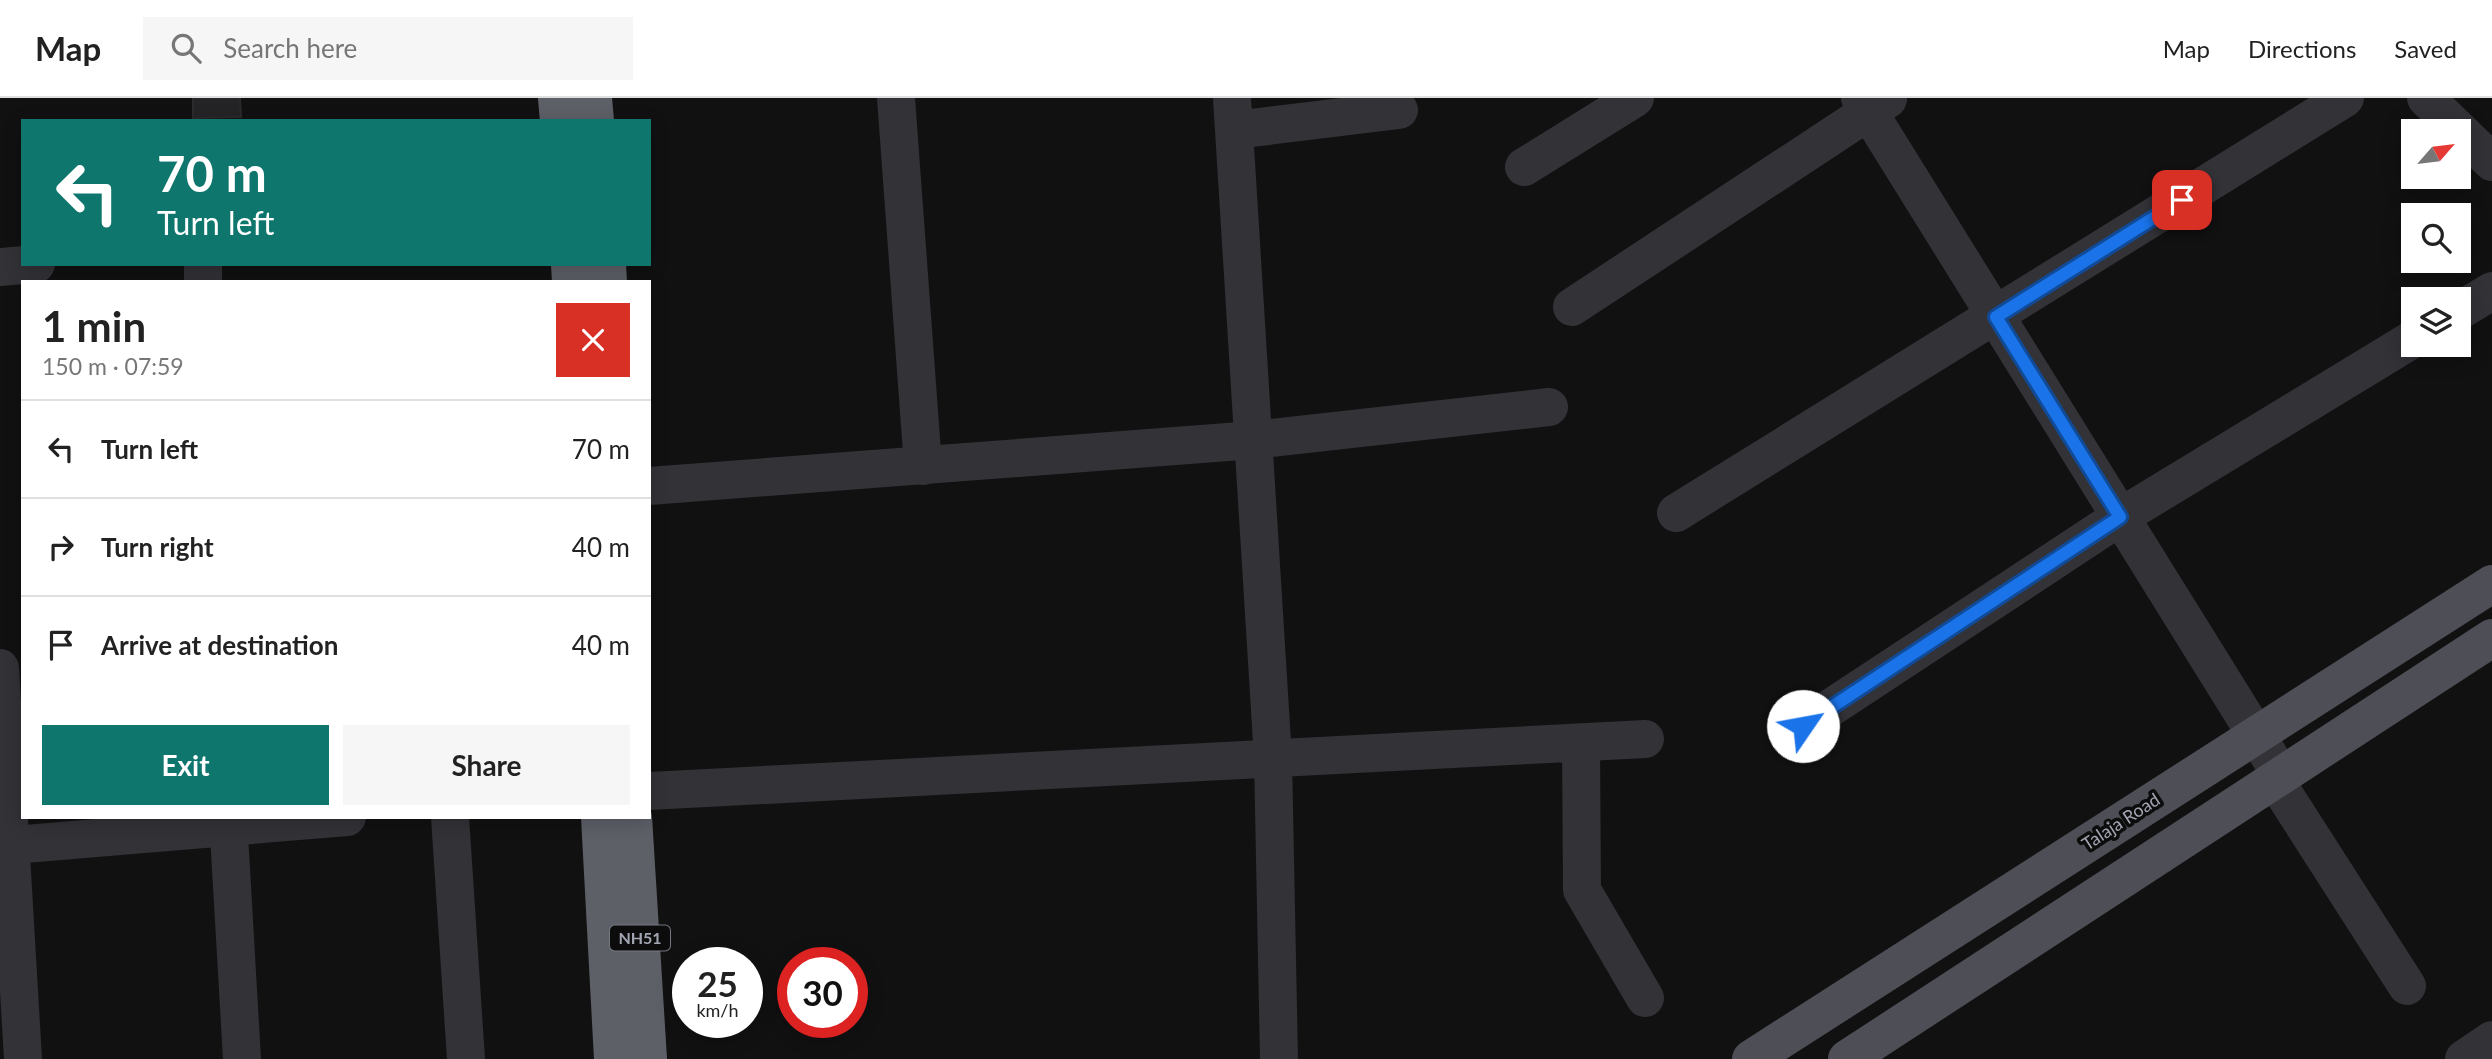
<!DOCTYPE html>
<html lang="en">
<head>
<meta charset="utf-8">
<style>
  body { margin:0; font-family:Lato,sans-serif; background:#f6f6f6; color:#222; height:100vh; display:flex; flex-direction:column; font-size:26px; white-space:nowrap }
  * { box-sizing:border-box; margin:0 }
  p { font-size:23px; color:#767676 }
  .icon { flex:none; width:38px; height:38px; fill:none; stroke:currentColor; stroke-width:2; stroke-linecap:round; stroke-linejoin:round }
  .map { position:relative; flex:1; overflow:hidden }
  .details { position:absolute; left:21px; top:182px; width:630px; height:539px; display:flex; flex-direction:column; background:#fff; border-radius:0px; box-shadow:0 4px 18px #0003 }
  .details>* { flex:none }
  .top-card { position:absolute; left:21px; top:21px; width:630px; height:147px; border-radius:0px; box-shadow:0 4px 18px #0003; background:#0f766e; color:#fff; overflow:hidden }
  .needle { width:46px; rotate:62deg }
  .tools { position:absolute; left:2401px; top:21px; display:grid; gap:14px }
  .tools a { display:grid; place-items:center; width:70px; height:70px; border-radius:0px; background:#fff; box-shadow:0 4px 18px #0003; font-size:35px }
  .speed { position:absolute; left:672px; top:849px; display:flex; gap:14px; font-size:35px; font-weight:700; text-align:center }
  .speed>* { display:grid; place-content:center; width:91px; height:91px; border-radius:50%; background:#fff; box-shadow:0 4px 18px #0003; line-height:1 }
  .speed small { font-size:18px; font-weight:400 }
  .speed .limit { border:10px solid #d22; background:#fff; color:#111 }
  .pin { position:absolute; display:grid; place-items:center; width:60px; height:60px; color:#fff; margin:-30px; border-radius:14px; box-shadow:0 4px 10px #0006 }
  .me { position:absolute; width:77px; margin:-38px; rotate:57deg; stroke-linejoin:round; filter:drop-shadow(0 0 5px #0008) }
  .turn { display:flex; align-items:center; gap:24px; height:147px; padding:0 21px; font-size:32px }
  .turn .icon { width:91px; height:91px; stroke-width:2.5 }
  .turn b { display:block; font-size:49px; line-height:60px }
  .round { display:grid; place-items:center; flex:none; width:74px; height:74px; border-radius:0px; background:#f6f6f6 }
  .headline { display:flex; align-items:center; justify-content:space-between; height:119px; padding:0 21px }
  h1 { font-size:42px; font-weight:700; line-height:52px }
  .primary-button { display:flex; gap:14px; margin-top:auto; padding:14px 21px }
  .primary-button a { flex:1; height:80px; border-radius:0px; background:#0f766e; color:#fff; font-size:28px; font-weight:700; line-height:80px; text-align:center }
  .primary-button a+a { background:#f6f6f6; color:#222 }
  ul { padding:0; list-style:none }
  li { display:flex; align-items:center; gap:21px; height:98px; padding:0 21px; border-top:2px solid #e0e0e0 }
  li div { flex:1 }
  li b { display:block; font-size:26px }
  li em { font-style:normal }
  header { display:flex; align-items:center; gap:42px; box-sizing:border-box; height:98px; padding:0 35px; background:#fff; border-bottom:2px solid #e0e0e0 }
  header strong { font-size:33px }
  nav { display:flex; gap:38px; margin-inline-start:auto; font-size:24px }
  .search { width:490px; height:63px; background:#f6f6f6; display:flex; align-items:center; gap:18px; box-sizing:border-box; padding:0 24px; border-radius:0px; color:#767676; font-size:26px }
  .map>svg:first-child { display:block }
  .building { fill:#242426; stroke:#2b2b2e; stroke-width:2 }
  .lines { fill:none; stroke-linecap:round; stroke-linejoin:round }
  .minor { stroke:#323237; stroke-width:38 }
  .major { stroke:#4e4f56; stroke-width:38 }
  .highway { stroke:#5e6068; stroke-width:38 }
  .route-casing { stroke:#114b97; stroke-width:18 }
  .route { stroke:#1a73e8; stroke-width:12 }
  .labels { text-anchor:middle; stroke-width:7; stroke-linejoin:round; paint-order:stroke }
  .shield { fill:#0c0c0d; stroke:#757880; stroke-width:2 }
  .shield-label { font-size:16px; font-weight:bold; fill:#a2a6b2 }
  .street-label { font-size:18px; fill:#a2a6b2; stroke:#0c0c0d }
</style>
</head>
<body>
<header>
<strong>Map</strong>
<div class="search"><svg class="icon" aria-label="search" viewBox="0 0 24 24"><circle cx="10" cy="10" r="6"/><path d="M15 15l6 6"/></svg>Search here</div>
<nav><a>Map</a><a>Directions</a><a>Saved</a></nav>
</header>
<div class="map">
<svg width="2492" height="961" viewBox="0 0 2492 961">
  <rect width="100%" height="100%" fill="#111112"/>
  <path class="building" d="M193,0H240L241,19L193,20Z"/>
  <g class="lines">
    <path class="minor" d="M896,0L923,368
      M1232,0L1273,660L1279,961
      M1860,0L2281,677
      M2426,0L2492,64
      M1235,32L1399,12
      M1524,69L1635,0
      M203,166V184
      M0,169L36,166
      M1572,209L1888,1
      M2459,213L2492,193
      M649,388L1254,342L1549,309
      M1676,415L2345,0
      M0,570L23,961
      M1803,628L2120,419L2413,241
      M1581,645L1582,792L1645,900
      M2275,682L2407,888
      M649,693L1645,641
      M228,719L242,961
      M450,719L466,961
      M0,748L347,719
      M2464,961L2492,942"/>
    <path class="major" d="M1751,961L2492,486
      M1847,961L2492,540"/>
    <path class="highway" d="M557,0L559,23
      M593,0L595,23
      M570,166L571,184
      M607,166L608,184
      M600,719L613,961
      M633,719L648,961"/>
  </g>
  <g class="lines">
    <g class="route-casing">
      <path id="route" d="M1803,628L2120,419L1996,219L2182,102"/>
    </g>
    <use href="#route" class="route"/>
  </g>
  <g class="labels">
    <rect class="shield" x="610" y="827.5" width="60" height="25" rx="5"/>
    <g class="shield-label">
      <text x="640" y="846">NH51</text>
    </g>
    <g class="street-label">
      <text transform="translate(2121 724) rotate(-33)" y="6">Talaja Road</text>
    </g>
  </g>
</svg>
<div class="tools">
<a><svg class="needle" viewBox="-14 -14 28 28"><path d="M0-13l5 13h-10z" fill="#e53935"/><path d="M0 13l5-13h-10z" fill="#767676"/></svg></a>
<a><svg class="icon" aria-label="search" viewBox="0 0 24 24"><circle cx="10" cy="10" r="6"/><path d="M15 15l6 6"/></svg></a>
<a><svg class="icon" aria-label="layers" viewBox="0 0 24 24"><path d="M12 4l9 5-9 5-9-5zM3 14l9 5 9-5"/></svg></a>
</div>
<div class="speed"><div>25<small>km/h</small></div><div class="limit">30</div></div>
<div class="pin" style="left:2182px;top:102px;background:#d93025"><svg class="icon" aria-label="arrive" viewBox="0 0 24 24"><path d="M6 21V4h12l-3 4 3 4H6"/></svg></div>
<svg class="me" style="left:1803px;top:628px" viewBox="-20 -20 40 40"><circle r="19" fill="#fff"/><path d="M0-13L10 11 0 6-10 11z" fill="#1a73e8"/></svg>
<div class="top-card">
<div class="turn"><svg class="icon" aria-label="left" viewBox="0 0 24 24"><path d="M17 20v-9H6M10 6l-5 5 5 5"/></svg><div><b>70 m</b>Turn left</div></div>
</div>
<section class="details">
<div class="headline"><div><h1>1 min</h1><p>150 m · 07:59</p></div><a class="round" style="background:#d93025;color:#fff"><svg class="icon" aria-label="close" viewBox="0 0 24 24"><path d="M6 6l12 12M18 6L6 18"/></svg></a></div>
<ul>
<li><svg class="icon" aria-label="left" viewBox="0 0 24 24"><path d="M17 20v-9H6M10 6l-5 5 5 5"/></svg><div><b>Turn left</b></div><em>70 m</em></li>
<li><svg class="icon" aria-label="right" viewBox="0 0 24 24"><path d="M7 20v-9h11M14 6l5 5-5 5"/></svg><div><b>Turn right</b></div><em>40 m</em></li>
<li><svg class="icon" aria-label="arrive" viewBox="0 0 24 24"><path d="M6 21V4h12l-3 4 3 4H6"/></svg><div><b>Arrive at destination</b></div><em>40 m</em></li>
</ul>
<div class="primary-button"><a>Exit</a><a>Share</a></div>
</section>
</div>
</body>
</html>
